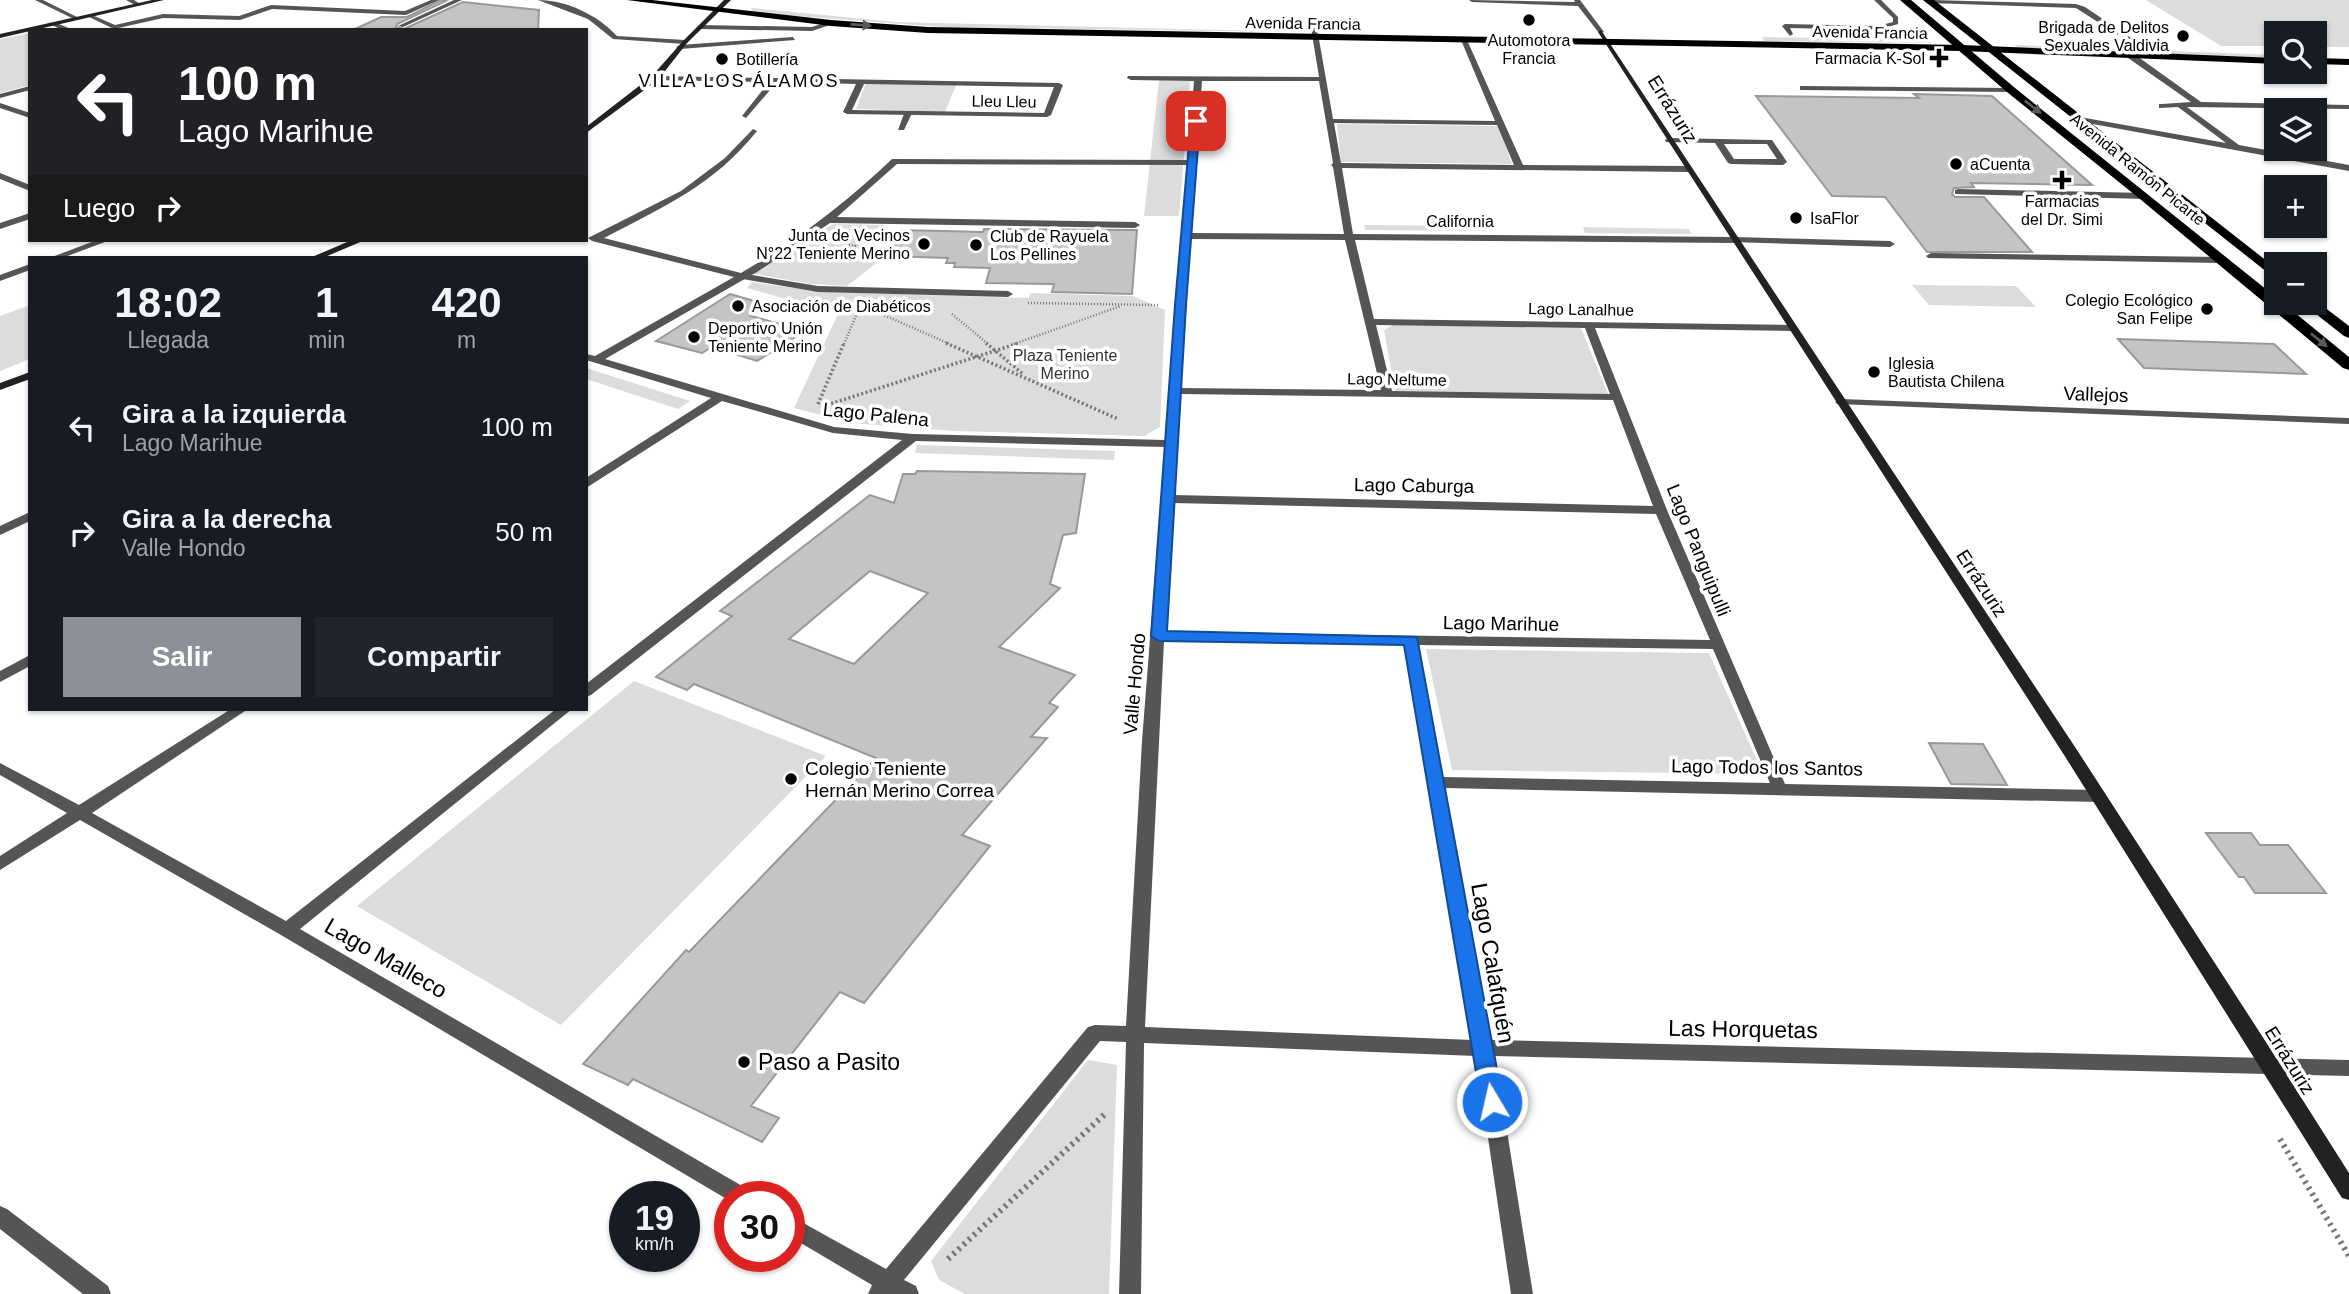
<!DOCTYPE html>
<html lang="es">
<head>
<meta charset="utf-8">
<style>
  body { margin:0; font-family:Arial,sans-serif; background:#20242c; color:#f1f3f6; height:100vh; display:flex; flex-direction:column; font-size:26px; white-space:nowrap }
  * { box-sizing:border-box; margin:0 }
  p { font-size:23px; color:#9ea1a6 }
  .icon { flex:none; width:38px; height:38px; fill:none; stroke:currentColor; stroke-width:2; stroke-linecap:round; stroke-linejoin:round }
  .map { position:relative; flex:1; overflow:hidden }
  .sheet { position:absolute; left:28px; top:256px; width:560px; height:455px; display:flex; flex-direction:column; background:#171b24; border-radius:0px; box-shadow:0 2px 5px #0004 }
  .sheet>* { flex:none }
  .hud { position:absolute; left:28px; top:28px; width:560px; height:214px; border-radius:0px; box-shadow:0 2px 5px #0004; background:#202124; color:#fff; overflow:hidden }
  .buttons { position:absolute; left:2264px; top:21px; display:grid; gap:14px }
  .buttons a { display:grid; place-items:center; width:63px; height:63px; border-radius:0px; background:#171b24; box-shadow:0 2px 5px #0004; font-size:35px }
  .speed { position:absolute; left:609px; top:1181px; display:flex; gap:14px; font-size:35px; font-weight:700; text-align:center }
  .speed>* { display:grid; place-content:center; width:91px; height:91px; border-radius:50%; background:#171b24; box-shadow:0 2px 5px #0004; line-height:1 }
  .speed small { font-size:18px; font-weight:400 }
  .speed .limit { border:10px solid #d22; background:#fff; color:#111 }
  .pin { position:absolute; display:grid; place-items:center; width:60px; height:60px; color:#fff; margin:-30px; border-radius:14px; box-shadow:0 4px 10px #0006 }
  .me { position:absolute; width:77px; margin:-38px; rotate:351deg; stroke-linejoin:round; filter:drop-shadow(0 0 5px #0008) }
  .turn { display:flex; align-items:center; gap:24px; height:147px; padding:0 35px; font-size:32px }
  .turn .icon { width:91px; height:91px; stroke-width:2.5 }
  .turn b { display:block; font-size:49px; line-height:60px }
  .then { display:flex; align-items:center; height:66px; padding:0 35px; background:#0003; gap:14px; font-size:26px }
  .eta { display:flex; justify-content:space-evenly; align-items:center; height:119px; text-align:center }
  .eta b { font-size:42px; font-weight:700; line-height:49px }
  .primary-button { display:flex; gap:14px; margin-top:auto; padding:14px 35px }
  .primary-button a { flex:1; height:80px; border-radius:0px; background:#8c9099; color:#fff; font-size:28px; font-weight:700; line-height:80px; text-align:center }
  .primary-button a+a { background:#20242c; color:#f1f3f6 }
  ul { padding:0; list-style:none }
  li { display:flex; align-items:center; gap:21px; height:105px; padding:0 35px }
  li div { flex:1 }
  li b { display:block; font-size:26px }
  li em { font-style:normal }
  .map>svg:first-child { display:block }
  .green { fill:#dcdcdc }
  .building { fill:#c4c4c4; stroke:#999; stroke-width:2; fill-rule:evenodd }
  .lines { fill:none; stroke-linecap:round; stroke-linejoin:round }
  .path-far2 { stroke:#777; stroke-width:2.5; stroke-dasharray:1 2; stroke-linecap:butt }
  .path-far1 { stroke:#777; stroke-width:3.5; stroke-dasharray:2 2.5; stroke-linecap:butt }
  .path { stroke:#777; stroke-width:6; stroke-dasharray:2.5 4.5; stroke-linecap:butt }
  .lane { fill:#555; fill-rule:evenodd }
  .street { fill:#555; fill-rule:evenodd }
  .secondary { fill:#222; fill-rule:evenodd }
  .primary { fill:#000; fill-rule:evenodd }
  .highway { fill:#000; fill-rule:evenodd }
  .oneway { fill:#595959 }
  .route { fill:#1a73e8; stroke:#114b97; stroke-width:2 }
  .poi-dot { fill:#000; stroke:#fff; stroke-width:2.5 }
  .labels { text-anchor:middle; stroke-width:7; stroke-linejoin:round; paint-order:stroke }
  .far-street-label { font-size:16px; fill:#000; stroke:#fff }
  .far-poi-label { font-size:16px; fill:#000; stroke:#fff; text-anchor:start }
  .far-park-label { font-size:16px; fill:#333; stroke:#fff }
  .far-neighbourhood-label { font-size:18px; letter-spacing:2px; fill:#000; stroke:#fff }
  .street-label { font-size:19px; fill:#000; stroke:#fff }
  .poi-label { font-size:19px; fill:#000; stroke:#fff; text-anchor:start }
  .near-street-label { font-size:23px; fill:#000; stroke:#fff }
  .near-poi-label { font-size:23px; fill:#000; stroke:#fff; text-anchor:start }
</style>
</head>
<body>
<div class="map">
<svg width="2349" height="1294" viewBox="0 0 2349 1294">
  <rect width="100%" height="100%" fill="#fff"/>
  <path class="green" d="M2146,0H2349V47H2315V33H2277V46H2221Z
    M752,8L896,22L1298,32L941,27L756,13L751,11Z
    M30,33V85L0,93V39Z
    M1762,37L1928,40L1932,43L1764,41Z
    M2015,45L2277,55V58L2018,48Z
    M1159,80L1190,81L1179,216H1144Z
    M866,83L956,85L945,112L856,109Z
    M1337,124L1499,126L1512,164L1341,162Z
    M833,224L883,225L871,260L879,261L847,286L811,284L750,273Z
    M1364,225L1484,226L1486,231L1365,230Z
    M1583,227L1689,229L1692,234L1585,233Z
    M752,282L823,292L1029,298L1030,293L1133,296L1165,310L1160,427L1144,436L955,431L852,423L794,408L838,314L747,288Z
    M1912,285L2016,286L2036,307L1929,305Z
    M30,305V359L0,371V316Z
    M1393,325L1581,328L1608,394L1395,391L1384,330Z
    M586,368L690,401L678,409L586,379Z
    M917,445L1115,451L1114,460L915,453Z
    M1426,649L1709,653L1763,774L1452,770Z
    M634,681L826,756L561,1025L357,906Z
    M1088,1060L1117,1065L1109,1294H965L939,1280L931,1261Z"/>
  <path class="building" d="M441,0L446,1L397,24L396,27L404,29L463,2L539,10L538,30H353L381,17H407Z
    M1914,94L1992,96L2092,185L1971,183L1974,187L1954,188L1952,194L1955,197H1984L2032,252H1927L1885,197L1832,196L1756,96L1919,98Z
    M984,229L1137,230L1132,294L1052,292L1054,284L986,283L990,268L954,267L955,263H946L948,258L887,256L900,230L983,232Z
    M730,294L768,305L751,316L805,331L757,361L712,347L702,353L656,341Z
    M2118,339L2274,344L2306,374L2144,368Z
    M917,471L1085,474L1076,533L1063,535L1050,584L1060,588L999,647L1075,675L1049,703L1058,707L1031,737L1047,738L962,835L990,846L864,1003L840,992L751,1106L779,1118L762,1142L633,1079L628,1085L583,1064L686,950L689,952L876,758L694,684L687,690L656,677L732,616L720,611L870,495L894,503L903,474H915ZM870,571L928,593L854,664L789,639Z
    M1929,743L1983,744L2007,785L1951,784Z
    M2206,833H2251L2260,845H2288L2326,893H2255L2244,877H2239Z"/>
  <g class="lines">
    <path class="path-far2" d="M809,261L845,252L855,246L842,243
      M1028,303L1159,305
      M879,313L950,344
      M952,314L988,344
      M844,344L859,309
      M1014,344L1121,306"/>
    <path class="path-far1" d="M946,343L1118,419
      M986,343L1023,374
      M818,404L844,343
      M827,405L1019,343"/>
    <path class="path" d="M2280,1139L2349,1256
      M948,1259L1106,1113"/>
    <path class="lane" d="M431,0H439L406,15L272,9L240,20L163,18L114,29L87,16L92,15L115,25L163,14L239,16L271,5L405,11Z
      M454,0H462L403,27L398,26Z
      M538,0C566,0 598,15 617,36L685,40L688,42L685,44L613,39L588,19Z
      M1874,0H1881L1898,17V24L1878,30L1790,28L1793,34L1790,36L1782,26L1785,24L1878,26L1893,22V18Z
      M1931,0L2076,4L2085,7L2146,48L2140,49L2076,8L1929,3Z
      M831,21L833,24L812,31L700,29L697,27L700,25L812,27Z
      M54,22L71,29L72,30H62L52,25Z
      M793,37L795,40L680,49L676,47L680,45Z
      M30,86V90L0,98V94Z
      M1803,86L2011,88L2015,90L2011,92L1800,90V86Z
      M0,103L30,113V118L0,108Z
      M905,111L912,113L904,130H898Z
      M1669,138L1769,140H1772L1787,162L1783,165L1731,164L1728,163L1715,143L1666,142L1665,140ZM1724,144H1767L1777,159H1734Z
      M1958,189L2145,193L2149,196L2145,199L1955,194V190Z
      M1734,237L1890,241L1895,244L1890,247L1731,242L1729,240Z
      M1931,253L2220,257L2225,260L2220,263L1928,258L1926,256Z
      M740,273L818,286L1008,291L1013,294L1008,297L818,292L737,278L735,276Z"/>
    <path class="street" d="M35,0H43L81,19L76,20Z
      M126,0H134L142,5L137,6Z
      M1469,0L1575,2L1574,0H1580L1604,32L1599,33L1578,6L1472,2Z
      M1314,26L1317,28L1333,119L1495,121L1461,40L1464,38L1467,40L1523,165L1688,166L1692,169L1688,172L1342,168L1353,234L1734,237L1739,240L1734,243L1355,240L1374,319L1792,325L1797,328L1792,331L1595,328L1667,510L1785,784L2098,790L2104,792L2106,796L2104,800L2098,802L1445,788L1492,1040L2349,1060V1076L1495,1056L1533,1294H1511L1476,1056L1144,1043L1141,1294H1119L1126,1042L1100,1041L904,1280L916,1286L919,1294H868L872,1285L789,1236V1215L886,1269L1088,1027L1095,1025L1126,1026L1142,741L1165,447L916,441L591,695L586,697V684L902,440L833,433L722,401L586,488V478L711,398L586,360V354L595,356L734,277L592,241L588,238L681,191L725,158L753,129L757,131C714,185 663,207 604,238L741,273C796,241 846,203 892,159L1188,160L1194,81L1131,80L1127,78L1128,76L1319,77L1311,28ZM1202,81H1319L1333,163L1331,165L1333,167L1344,234L1191,233ZM1334,123L1497,125L1514,165L1341,163ZM897,164L1187,165L1166,440L913,434L834,427L605,359L757,272L830,223L1135,228L1140,225L1135,222L837,217ZM1191,239L1345,240L1381,390L1181,388ZM1376,325L1585,328L1610,394L1392,391ZM1181,394L1613,400L1653,506L1174,495ZM1173,503L1656,514L1710,640L1165,632ZM1164,641L1405,644L1473,1040L1145,1027ZM1419,645L1713,649L1770,783L1443,777Z
      M2128,54H2134L2201,102L2349,105V109L2187,107L2239,145L2349,165V171L2071,120L2070,118L2074,116L2226,143L2178,107L2159,108V104H2162L2191,102L2128,58Z
      M655,76L1059,83L1063,85L1051,115L1047,117L847,114L843,112L856,84L777,82L746,118L742,116L769,82L652,80V76ZM864,84L1054,87L1044,113L852,110Z
      M0,173L30,185V191L0,179Z
      M30,213V219L0,229V223Z
      M97,240H110L65,257H52Z
      M30,264V270L0,281V275Z
      M1841,399L2349,418V424L1837,404L1835,402Z
      M30,512V521L0,535V526Z
      M30,655V666L0,682V671Z
      M231,709H248L92,813L286,921L556,709H572L300,929L749,1190L752,1197H730V1201L281,935L80,820L0,870V856L67,813L0,775V763L79,805Z
      M0,1206L7,1209L108,1286L111,1294H83L0,1229Z"/>
    <path class="secondary" d="M152,0H164L0,38V34Z
      M724,0H731L687,43L658,80L586,133V127L652,76L683,41Z
      M1601,30L2077,750L2264,1039L2349,1173V1200L2342,1198L2066,758L1598,32Z
      M352,240H365L325,257H312Z
      M30,372V379L0,390V383Z"/>
    <path class="primary" d="M627,0H652L831,20L928,27L1962,45L2277,58V64L1962,51L928,33L831,26Z
      M2315,58L2349,59V65L2315,64Z"/>
    <path class="highway" d="M1900,0H1911L2015,88L2277,298V303H2283L2349,357V370L2343,368L2140,199L2007,92Z
      M1923,0H1934L2277,269V280Z
      M2315,300L2349,326V338L2344,336L2302,303H2315Z"/>
  </g>
  <defs><path id="oneway-solid" d="M-6-.8H1V-3.2L6.5 0L1 3.2V.8H-6Z" transform="scale(1.75)"/></defs>
  <g class="oneway">
    <use href="#oneway-solid" transform="translate(861 25) rotate(4)"/>
    <use href="#oneway-solid" transform="translate(2033 107) rotate(38)"/>
    <use href="#oneway-solid" transform="translate(2319 340) rotate(39)"/>
  </g>
  <path class="route" d="M1196,118L1200,121L1186,305L1167,631L1417,637L1503,1102L1500,1109L1492,1112L1485,1109L1481,1102L1404,645L1159,641L1151,636L1175,305L1191,121Z"/>
  <g class="poi-dot">
    <circle cx="1529" cy="20" r="7"/>
    <circle cx="2183" cy="36" r="7"/>
    <path d="M1935.5 47.5h7v7h7v7h-7v7h-7v-7h-7v-7h7z"/>
    <circle cx="722" cy="59" r="7"/>
    <circle cx="1956" cy="164" r="7"/>
    <path d="M2058.5 169.5h7v7h7v7h-7v7h-7v-7h-7v-7h7z"/>
    <circle cx="1796" cy="218" r="7"/>
    <circle cx="924" cy="244" r="7"/>
    <circle cx="976" cy="245" r="7"/>
    <circle cx="738" cy="306" r="7"/>
    <circle cx="2207" cy="309" r="7"/>
    <circle cx="694" cy="337" r="7"/>
    <circle cx="1874" cy="372" r="7"/>
    <circle cx="791" cy="779" r="7"/>
    <circle cx="744" cy="1062" r="7"/>
  </g>
  <g class="labels">
    <g class="far-street-label">
      <text transform="translate(1303 23) rotate(1)" y="6">Avenida Francia</text>
      <text transform="translate(1870 32) rotate(1)" y="6">Avenida Francia</text>
      <text transform="translate(1004 101) rotate(1)" y="6">Lleu Lleu</text>
      <text transform="translate(2138 169) rotate(39)" y="6">Avenida Ramón Picarte</text>
      <text x="1460" y="227">California</text>
      <text transform="translate(1581 309) rotate(1)" y="6">Lago Lanalhue</text>
      <text transform="translate(1397 379) rotate(1)" y="6">Lago Neltume</text>
    </g>
    <g class="far-poi-label">
      <text x="2169" y="33" text-anchor="end">Brigada de Delitos<tspan x="2169" dy="18">Sexuales Valdivia</tspan></text>
      <text x="1529" y="46" text-anchor="middle">Automotora<tspan x="1529" dy="18">Francia</tspan></text>
      <text x="1925" y="64" text-anchor="end">Farmacia K-Sol</text>
      <text x="736" y="65">Botillería</text>
      <text x="1970" y="170">aCuenta</text>
      <text x="2062" y="207" text-anchor="middle">Farmacias<tspan x="2062" dy="18">del Dr. Simi</tspan></text>
      <text x="1810" y="224">IsaFlor</text>
      <text x="910" y="241" text-anchor="end">Junta de Vecinos<tspan x="910" dy="18">N°22 Teniente Merino</tspan></text>
      <text x="990" y="242">Club de Rayuela<tspan x="990" dy="18">Los Pellines</tspan></text>
      <text x="2193" y="306" text-anchor="end">Colegio Ecológico<tspan x="2193" dy="18">San Felipe</tspan></text>
      <text x="752" y="312">Asociación de Diabéticos</text>
      <text x="708" y="334">Deportivo Unión<tspan x="708" dy="18">Teniente Merino</tspan></text>
      <text x="1888" y="369">Iglesia<tspan x="1888" dy="18">Bautista Chilena</tspan></text>
    </g>
    <g class="far-park-label">
      <text x="1065" y="361">Plaza Teniente<tspan x="1065" dy="18">Merino</tspan></text>
    </g>
    <g class="far-neighbourhood-label">
      <text x="739" y="87">VILLA LOS ÁLAMOS</text>
    </g>
    <g class="street-label">
      <text transform="translate(1673 109) rotate(58)" y="7">Errázuriz</text>
      <text transform="translate(2096 394) rotate(2)" y="7">Vallejos</text>
      <text transform="translate(876 414) rotate(6)" y="7">Lago Palena</text>
      <text transform="translate(1414 485) rotate(1)" y="7">Lago Caburga</text>
      <text transform="translate(1699 550) rotate(68)" y="7">Lago Panguipulli</text>
      <text transform="translate(1982 583) rotate(57)" y="7">Errázuriz</text>
      <text transform="translate(1501 623) rotate(1)" y="7">Lago Marihue</text>
      <text transform="translate(1134 684) rotate(-85)" y="7">Valle Hondo</text>
      <text transform="translate(1767 767) rotate(1)" y="7">Lago Todos los Santos</text>
      <text transform="translate(2290 1060) rotate(58)" y="7">Errázuriz</text>
    </g>
    <g class="poi-label">
      <text x="805" y="775">Colegio Teniente<tspan x="805" dy="22">Hernán Merino Correa</tspan></text>
    </g>
    <g class="near-street-label">
      <text transform="translate(386 958) rotate(30)" y="8">Lago Malleco</text>
      <text transform="translate(1493 963) rotate(80)" y="8">Lago Calafquén</text>
      <text transform="translate(1743 1029) rotate(1)" y="8">Las Horquetas</text>
    </g>
    <g class="near-poi-label">
      <text x="758" y="1070">Paso a Pasito</text>
    </g>
  </g>
</svg>
<div class="buttons">
<a><svg class="icon" aria-label="search" viewBox="0 0 24 24"><circle cx="10" cy="10" r="6"/><path d="M15 15l6 6"/></svg></a>
<a><svg class="icon" aria-label="layers" viewBox="0 0 24 24"><path d="M12 4l9 5-9 5-9-5zM3 14l9 5 9-5"/></svg></a>
<a>+</a>
<a>−</a>
</div>
<div class="speed"><div>19<small>km/h</small></div><div class="limit">30</div></div>
<div class="pin" style="left:1196px;top:121px;background:#d93025"><svg class="icon" aria-label="arrive" viewBox="0 0 24 24"><path d="M6 21V4h12l-3 4 3 4H6"/></svg></div>
<svg class="me" style="left:1492px;top:1102px" viewBox="-20 -20 40 40"><circle r="17" fill="#1a73e8" stroke="#fff" stroke-width="3"/><path d="M0-11L8 9 0 5-8 9z" fill="#fff"/></svg>
<div class="hud">
<div class="turn"><svg class="icon" aria-label="left" viewBox="0 0 24 24"><path d="M17 20v-9H6M10 6l-5 5 5 5"/></svg><div><b>100 m</b>Lago Marihue</div></div>
<div class="then">Luego<svg class="icon" aria-label="right" viewBox="0 0 24 24"><path d="M7 20v-9h11M14 6l5 5-5 5"/></svg></div>
</div>
<section class="sheet">
<div class="eta">
<div><b>18:02</b><p>Llegada</p></div>
<div><b>1</b><p>min</p></div>
<div><b>420</b><p>m</p></div>
</div>
<ul>
<li><svg class="icon" aria-label="left" viewBox="0 0 24 24"><path d="M17 20v-9H6M10 6l-5 5 5 5"/></svg><div><b>Gira a la izquierda</b><p>Lago Marihue</p></div><em>100 m</em></li>
<li><svg class="icon" aria-label="right" viewBox="0 0 24 24"><path d="M7 20v-9h11M14 6l5 5-5 5"/></svg><div><b>Gira a la derecha</b><p>Valle Hondo</p></div><em>50 m</em></li>
</ul>
<div class="primary-button"><a>Salir</a><a>Compartir</a></div>
</section>
</div>
</body>
</html>
